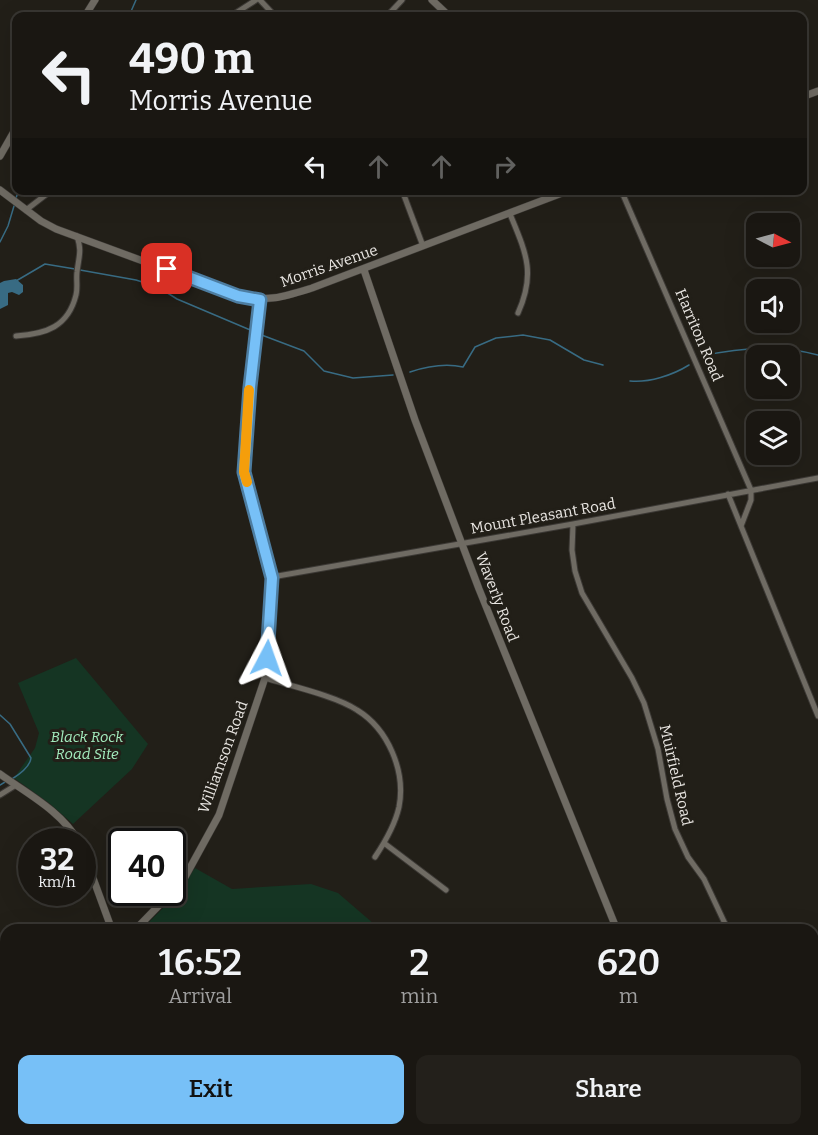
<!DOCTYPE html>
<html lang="en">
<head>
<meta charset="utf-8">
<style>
  body { margin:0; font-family:Bitter,serif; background:#23201b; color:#f1f3f6; height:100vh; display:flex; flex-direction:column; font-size:22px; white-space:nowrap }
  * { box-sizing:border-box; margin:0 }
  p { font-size:20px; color:#9f9f9f }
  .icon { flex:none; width:33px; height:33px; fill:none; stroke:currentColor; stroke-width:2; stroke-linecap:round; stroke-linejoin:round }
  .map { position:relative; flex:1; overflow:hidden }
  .sheet { position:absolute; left:0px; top:924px; width:819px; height:212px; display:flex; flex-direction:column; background:#1a1712; border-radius:18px 18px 0 0; box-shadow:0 6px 24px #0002,0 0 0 2px #383632 }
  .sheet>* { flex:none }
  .guide { position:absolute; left:12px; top:12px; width:795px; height:183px; border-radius:12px; box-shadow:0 6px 24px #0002,0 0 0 2px #383632; background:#1a1712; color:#f1f3f6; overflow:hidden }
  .needle { width:39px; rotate:96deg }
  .controls { position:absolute; left:746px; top:213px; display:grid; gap:12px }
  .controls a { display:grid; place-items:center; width:54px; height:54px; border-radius:12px; background:#1a1712; box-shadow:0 6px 24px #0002,0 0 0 2px #383632; font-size:30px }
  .speed { position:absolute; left:18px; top:828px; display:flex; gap:12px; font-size:30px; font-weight:700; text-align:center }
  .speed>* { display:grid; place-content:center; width:78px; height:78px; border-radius:50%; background:#1a1712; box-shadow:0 6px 24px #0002,0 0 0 2px #383632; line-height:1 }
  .speed small { font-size:15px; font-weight:400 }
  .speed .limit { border:3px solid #111; border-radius:9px; background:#fff; color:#111 }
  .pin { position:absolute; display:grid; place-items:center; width:51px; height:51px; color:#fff; margin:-26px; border-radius:12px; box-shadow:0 3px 9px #0006 }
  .me { position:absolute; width:66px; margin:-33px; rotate:4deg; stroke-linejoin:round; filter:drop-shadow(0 0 4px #0008) }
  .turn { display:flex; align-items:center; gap:21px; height:126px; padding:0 18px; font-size:27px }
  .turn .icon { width:78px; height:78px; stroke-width:2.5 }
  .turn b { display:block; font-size:42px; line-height:51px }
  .lanes { display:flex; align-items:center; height:57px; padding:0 18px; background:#0003; justify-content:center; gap:30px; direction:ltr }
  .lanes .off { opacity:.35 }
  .eta { display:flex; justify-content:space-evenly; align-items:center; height:102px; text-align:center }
  .eta b { font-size:36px; font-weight:600; line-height:42px }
  .action { display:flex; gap:12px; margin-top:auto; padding:12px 18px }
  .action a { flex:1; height:69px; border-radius:12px; background:#77c0f7; color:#111; font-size:24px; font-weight:600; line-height:69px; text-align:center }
  .action a+a { background:#23201b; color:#f1f3f6 }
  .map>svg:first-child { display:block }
  .green { fill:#153523 }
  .water { fill:#386b83 }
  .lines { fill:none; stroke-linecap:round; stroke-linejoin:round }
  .stream { stroke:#386b83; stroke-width:1.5 }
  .minor-casing { stroke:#3c3935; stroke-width:7 }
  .tertiary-casing { stroke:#3c3935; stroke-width:8 }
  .minor { stroke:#6f6b63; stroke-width:5 }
  .tertiary { stroke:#6f6b63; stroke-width:7 }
  .route-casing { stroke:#4d7da1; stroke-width:15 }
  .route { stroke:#77c0f7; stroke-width:10 }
  .slow { stroke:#f59e0b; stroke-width:10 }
  .labels { text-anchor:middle; stroke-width:6; stroke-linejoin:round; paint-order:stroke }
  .street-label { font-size:15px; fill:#e8e5e1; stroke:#221f18 }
  .park-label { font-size:15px; font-style:italic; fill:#a3ecbe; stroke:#221f18 }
</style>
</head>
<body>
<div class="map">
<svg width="818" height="1135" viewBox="0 0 818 1135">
  <rect width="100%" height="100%" fill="#221f18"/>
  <path class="green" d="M76,658L148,744L132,769L73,824L49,803L14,778L35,748L39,733L18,683Z
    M195,868L232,889L311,884L338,893L381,930H141L172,899Z
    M818,1063V1135H659L664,1130H813V1064Z"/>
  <path class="water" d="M16,279L23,285V292L19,295L12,292L8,293V305L0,309V283L4,281Z"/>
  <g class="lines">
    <path class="stream" d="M129,16L136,0
      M11,144L16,146
      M16,198L19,190
      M0,242L8,226L14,206
      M80,270L136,280L158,287L177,299L255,332
      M16,281L45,264L75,269
      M259,334L304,351L324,371L353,378L393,375
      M702,356C739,348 781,345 818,355
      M410,372C428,366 445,363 463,367L475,347L496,338L523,335L550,340L584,360L603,365
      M630,381C649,383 673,375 689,365
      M0,715L10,724L31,758C30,767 20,774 12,779
      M0,785L5,782"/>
    <g class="minor-casing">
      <path id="minor" d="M260,0L275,16
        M231,16L256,0
        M387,16L402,0
        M402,190L423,246
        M621,190L751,490V500L741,526
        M780,190L781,193
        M26,210L52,190
        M510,214C526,253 536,273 518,313
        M16,336C46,334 68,327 76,295C78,288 76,279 77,272C79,255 82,252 77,236
        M728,494L818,716
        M573,524L572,550L575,571L582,593L632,678L644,703L658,749L667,799L675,829L688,857L704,879L728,930
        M272,577L573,524L818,478
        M265,678C291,686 336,696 357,710C388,729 406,771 399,807C395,825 385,842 375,857
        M0,795L16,785
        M384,843L446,890
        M0,962L6,979
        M813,977H818
        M417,1130L419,1135
        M379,1135L391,1130"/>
    </g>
    <g class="tertiary-casing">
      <path id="tertiary" d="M432,0L449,16
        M85,16L95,0
        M802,97L818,91
        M0,156L16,128
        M0,190L41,221L56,229L238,296C269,302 283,297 312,288L570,190
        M364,270L415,420L479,589L617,930
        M0,774C28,794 61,811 79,842
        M82,848L112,930
        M172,892L185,877L219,815L265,678L272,577L244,473L250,388L260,300
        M135,930L172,892
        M0,1007L6,1004
        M191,1130L194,1135
        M654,1135L658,1130"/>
    </g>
    <use href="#minor" class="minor"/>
    <use href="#tertiary" class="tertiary"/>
  </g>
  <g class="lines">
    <g class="route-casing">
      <path id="route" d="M167,269L238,296L260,300L250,387L244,472L272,578L267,658"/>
    </g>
    <use href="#route" class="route"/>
    <path class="slow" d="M247,482L244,472L249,390"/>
  </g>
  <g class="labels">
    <g class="street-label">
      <text transform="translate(329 266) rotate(-19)" y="5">Morris Avenue</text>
      <text transform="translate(699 335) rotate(67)" y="5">Harriton Road</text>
      <text transform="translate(543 516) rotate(-10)" y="5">Mount Pleasant Road</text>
      <text transform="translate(497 597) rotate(69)" y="5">Waverly Road</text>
      <text transform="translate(223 757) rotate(-70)" y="5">Williamson Road</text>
      <text transform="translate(676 775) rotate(77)" y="5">Muirfield Road</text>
    </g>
    <g class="park-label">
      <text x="87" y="742">Black Rock<tspan x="87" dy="17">Road Site</tspan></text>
    </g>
  </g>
</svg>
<div class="controls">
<a><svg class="needle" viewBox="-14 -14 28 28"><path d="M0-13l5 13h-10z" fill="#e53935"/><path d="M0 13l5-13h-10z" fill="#9f9f9f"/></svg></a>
<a><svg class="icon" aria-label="sound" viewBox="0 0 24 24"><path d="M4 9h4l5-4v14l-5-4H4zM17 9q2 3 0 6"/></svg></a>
<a><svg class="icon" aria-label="search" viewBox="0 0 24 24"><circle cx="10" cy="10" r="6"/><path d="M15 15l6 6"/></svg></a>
<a><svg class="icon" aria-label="layers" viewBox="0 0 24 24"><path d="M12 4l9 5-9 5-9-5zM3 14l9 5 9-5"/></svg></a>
</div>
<div class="speed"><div>32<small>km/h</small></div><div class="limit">40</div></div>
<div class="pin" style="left:167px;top:269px;background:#d93025"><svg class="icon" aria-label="arrive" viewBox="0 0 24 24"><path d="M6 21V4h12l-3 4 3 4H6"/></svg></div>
<svg class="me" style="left:267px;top:658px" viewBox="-20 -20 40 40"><path d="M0-17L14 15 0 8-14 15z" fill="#77c0f7" stroke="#fff" stroke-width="4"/></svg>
<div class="guide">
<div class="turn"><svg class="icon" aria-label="left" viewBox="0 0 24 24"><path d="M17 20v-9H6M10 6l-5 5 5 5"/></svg><div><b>490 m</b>Morris Avenue</div></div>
<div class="lanes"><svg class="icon" aria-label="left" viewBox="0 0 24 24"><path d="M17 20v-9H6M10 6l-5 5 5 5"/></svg><svg class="icon off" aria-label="ahead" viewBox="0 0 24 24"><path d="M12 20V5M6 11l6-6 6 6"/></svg><svg class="icon off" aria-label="ahead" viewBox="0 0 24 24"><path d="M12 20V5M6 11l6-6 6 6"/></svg><svg class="icon off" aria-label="right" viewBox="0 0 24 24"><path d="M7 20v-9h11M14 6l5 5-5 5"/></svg></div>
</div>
<section class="sheet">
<div class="eta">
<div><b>16:52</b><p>Arrival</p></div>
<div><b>2</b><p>min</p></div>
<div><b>620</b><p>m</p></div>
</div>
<div class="action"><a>Exit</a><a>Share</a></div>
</section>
</div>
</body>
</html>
